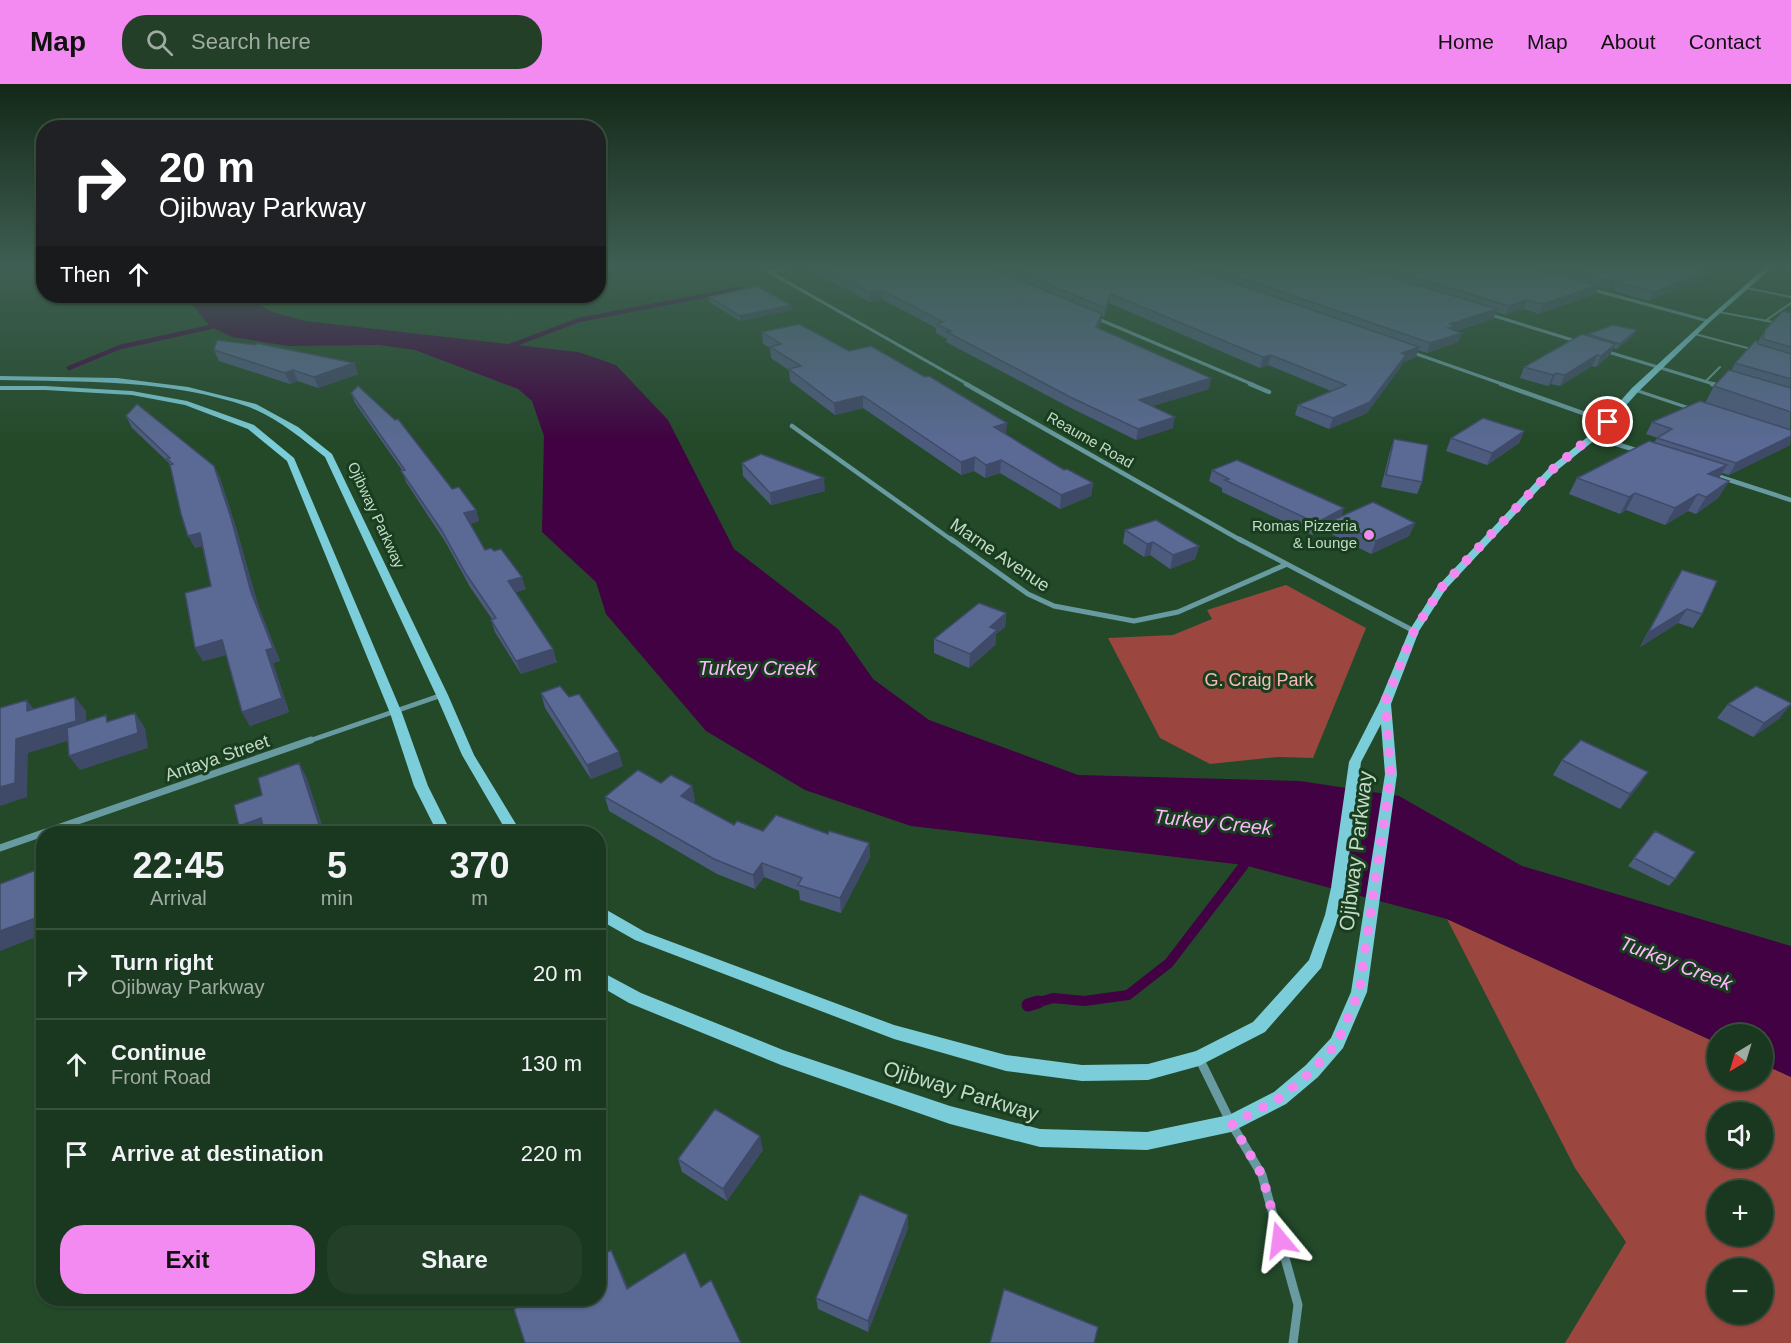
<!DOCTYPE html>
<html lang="en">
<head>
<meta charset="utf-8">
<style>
  body { margin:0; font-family:Helvetica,sans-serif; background:#233f28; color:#f1f3f6; height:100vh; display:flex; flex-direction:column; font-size:22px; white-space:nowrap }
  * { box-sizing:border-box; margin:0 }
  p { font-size:20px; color:#9faca4 }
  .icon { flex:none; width:33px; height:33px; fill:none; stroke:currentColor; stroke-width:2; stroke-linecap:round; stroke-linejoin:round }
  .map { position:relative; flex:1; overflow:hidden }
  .sheet { position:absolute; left:36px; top:742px; width:570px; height:480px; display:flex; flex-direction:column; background:#1a371f; border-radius:24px; box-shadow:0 2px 4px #0004,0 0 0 2px #38513d }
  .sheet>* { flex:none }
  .banner { position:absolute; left:36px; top:36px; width:570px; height:183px; border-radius:24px; box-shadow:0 2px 4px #0004,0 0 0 2px #38513d; background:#202124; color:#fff; overflow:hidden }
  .needle { width:39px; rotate:218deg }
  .buttons { position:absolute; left:1707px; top:940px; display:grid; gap:12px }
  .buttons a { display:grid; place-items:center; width:66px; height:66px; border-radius:50%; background:#1a371f; box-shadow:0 2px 4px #0004,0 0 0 2px #38513d; font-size:30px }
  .pin { position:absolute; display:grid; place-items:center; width:51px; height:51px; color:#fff; margin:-26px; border:3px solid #fff; border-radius:50%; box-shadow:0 2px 6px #0007 }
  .me { position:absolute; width:66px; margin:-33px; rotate:344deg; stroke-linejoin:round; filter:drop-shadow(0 0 4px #0008) }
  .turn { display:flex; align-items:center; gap:21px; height:126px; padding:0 24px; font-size:27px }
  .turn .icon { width:78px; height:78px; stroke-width:2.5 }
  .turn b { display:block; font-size:42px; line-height:51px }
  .then { display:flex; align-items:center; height:57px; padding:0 24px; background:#0003; gap:12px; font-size:22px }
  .eta { display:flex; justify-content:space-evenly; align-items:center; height:102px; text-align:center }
  .eta b { font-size:36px; font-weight:800; line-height:42px }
  .button { display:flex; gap:12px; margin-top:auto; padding:12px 24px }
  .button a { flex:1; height:69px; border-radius:24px; background:#f38af2; color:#111; font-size:24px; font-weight:800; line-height:69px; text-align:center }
  .button a+a { background:#233f28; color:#f1f3f6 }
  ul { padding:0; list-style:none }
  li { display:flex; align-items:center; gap:18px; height:90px; padding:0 24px; border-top:2px solid #38513d }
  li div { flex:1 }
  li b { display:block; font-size:22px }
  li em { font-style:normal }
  header { display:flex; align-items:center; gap:36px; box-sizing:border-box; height:84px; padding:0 30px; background:#f38af2; color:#111 }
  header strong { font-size:28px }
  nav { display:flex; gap:33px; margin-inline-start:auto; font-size:21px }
  .search { width:420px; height:54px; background:#233f28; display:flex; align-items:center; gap:15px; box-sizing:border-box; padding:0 21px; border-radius:24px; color:#9faca4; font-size:22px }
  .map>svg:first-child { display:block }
  .green { fill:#9b473f; fill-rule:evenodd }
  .water { fill:#410142 }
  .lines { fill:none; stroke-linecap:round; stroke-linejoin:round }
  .stream-far2 { stroke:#410142; stroke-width:4.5 }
  .stream-far1 { stroke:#410142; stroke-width:10 }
  .stream { stroke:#410142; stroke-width:13 }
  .lane-far1 { stroke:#689aa1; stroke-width:2 }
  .lane { stroke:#689aa1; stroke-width:3 }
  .street-far4 { stroke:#689aa1; stroke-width:3 }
  .street-far3 { stroke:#689aa1; stroke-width:4.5 }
  .street-far2 { stroke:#689aa1; stroke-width:5 }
  .street-far1 { stroke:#689aa1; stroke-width:7 }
  .street { stroke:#689aa1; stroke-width:9 }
  .secondary { fill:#7bcdd9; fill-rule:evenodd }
  .wall { fill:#4d5b7f }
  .shaded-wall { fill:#3f4a68 }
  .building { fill:#5a6a94; stroke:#3f4a68; stroke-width:1.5 }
  .route { stroke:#f38af2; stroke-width:10; stroke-dasharray:0 18 }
  .poi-dot { fill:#f38af2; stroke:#183e1f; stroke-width:2 }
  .labels { text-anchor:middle; stroke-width:6; stroke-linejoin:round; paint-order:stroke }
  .far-street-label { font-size:15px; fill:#c4d9c6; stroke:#183e1f }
  .far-poi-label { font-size:15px; fill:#c4d9c6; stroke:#183e1f; text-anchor:end }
  .street-label { font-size:18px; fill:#c4d9c6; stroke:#183e1f }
  .park-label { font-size:18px; fill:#f2beb7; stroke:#183e1f }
  .water-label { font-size:20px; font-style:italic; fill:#feb7fc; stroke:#183e1f }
  .near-street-label { font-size:21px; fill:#c4d9c6; stroke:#183e1f }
</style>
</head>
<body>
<header>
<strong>Map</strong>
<div class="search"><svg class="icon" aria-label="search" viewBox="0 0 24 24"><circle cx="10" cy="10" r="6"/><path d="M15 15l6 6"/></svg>Search here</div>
<nav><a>Home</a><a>Map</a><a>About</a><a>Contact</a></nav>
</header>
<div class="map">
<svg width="1791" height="1259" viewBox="0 0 1791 1259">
  <rect width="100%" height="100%" fill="#234929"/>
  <path class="green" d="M1286,501L1366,544L1313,674L1278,673L1210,680L1160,654L1108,554L1173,551L1212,535L1207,526Z
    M1447,835L1717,959L1718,996H1762L1763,980L1791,993V1259H1565L1626,1158L1575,1084ZM1718,1029H1762V1074H1718ZM1718,1107H1762V1152H1718ZM1718,1185H1762V1230H1718Z"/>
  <path class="water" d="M196,212H243L272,228L305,237L578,268L616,281L668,336L734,465L838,545L873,595L929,636L1078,691L1300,697L1399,712L1522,782L1791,862V993L1763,980L1762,951H1718L1717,959L1447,835L1244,781L911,742L805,706L706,647L606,530L596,498L542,448L544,352L532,317L518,305L415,266L379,261L289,262L232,253L211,243L191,220Z"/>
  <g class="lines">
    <path class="stream-far2" d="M502,265L579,236L740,205
      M69,284L120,263L211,243"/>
    <path class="stream-far1" d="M1033,920L1053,914L1084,917L1128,911L1169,879L1244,781"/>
    <path class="stream" d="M1028,921L1038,918"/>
    <path class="lane-far1" d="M1746,204L1791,213
      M1719,228L1778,239
      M1765,237L1791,219
      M1695,250L1751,265V267
      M1705,298L1720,283"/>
    <path class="lane" d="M1635,306L1692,325"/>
    <path class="street-far4" d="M757,181L969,301
      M769,188L803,181
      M1590,205L1708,237
      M1488,230L1579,258
      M1096,234L1254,301
      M1605,267L1717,301
      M1411,268L1505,301"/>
    <path class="street-far3" d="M966,300L1242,457
      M1250,300L1269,308
      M1501,300L1608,338
      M1712,300L1722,303
      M792,342L953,457
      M1593,353L1639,367
      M1714,391L1791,416"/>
    <path class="street-far2" d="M951,455L1028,510L1054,522L1134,537L1178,528L1285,481
      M1239,455L1414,547
      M306,658L442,611"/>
    <path class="street-far1" d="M0,764L311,656"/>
    <path class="street" d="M1199,974L1231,1039L1262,1091L1298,1221L1293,1259"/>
    <path class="secondary" d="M1768,181H1775L1710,238L1638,308L1596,355L1555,388L1446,505L1419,547L1391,620L1397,690L1367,908L1343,964L1318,993L1286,1020L1231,1048L1147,1066L1040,1063L950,1040L781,981L629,919L598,901V886L641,909L783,966L950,1022L1040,1045L1147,1048L1229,1031L1274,1008L1306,981L1331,954L1351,908L1385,690L1381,640L1361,678L1345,804L1339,831L1321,884L1265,948L1199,982L1148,996L1082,997L1006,987L894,955L635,856L598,835V821L645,848L894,941L1006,971L1082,981L1148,980L1196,967L1253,938L1309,876L1325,831L1331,804L1349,678L1379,619L1409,547L1437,503L1549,384L1590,351L1632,304L1706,236Z
      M0,292L117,294L188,303L256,320L298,343L332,370L448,611L474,671L522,750H508L462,671L436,611L325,373C302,355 278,334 249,323C170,295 83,298 0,296Z
      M0,302H45L132,307L187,317L254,341L294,374L402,629L428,702L452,750H438L414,702L390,629L287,377L248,345L185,321L132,311L45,306H0Z"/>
  </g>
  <path class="wall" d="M805,181H1683L1706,187L1701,195L1649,217L1614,207L1612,204L1607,206L1598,203L1595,210L1539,230L1523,225L1506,231L1496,228L1493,235L1456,247L1462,249L1458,258L1427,269L1418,266L1416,273L1403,278L1402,281L1367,329L1329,345L1295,331L1298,321L1331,307L1268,281L1260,284L1109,219L1104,233L1102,232L1101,240L1098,244L1209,305L1152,322L1173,344L1136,356L1069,323L946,258L947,255L936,249V244L882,215L870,218L806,184Z
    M709,213L792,226L740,237L709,218Z
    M1791,229L1790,361L1729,391L1722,389L1719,394L1729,397L1718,414L1696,430L1688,427L1665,441L1626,426L1620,430L1569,410L1577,394L1654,358L1658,354L1646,350L1652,338L1705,319L1714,302L1731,287L1735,279L1757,259L1765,246Z
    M762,248L849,267L1006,350L1064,386L1093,399L1091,412L1060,425L1000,389L985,394L974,387L961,391L863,324L835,331L790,297L789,286L771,274L770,264L763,260Z
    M1588,250L1634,251L1617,265L1613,264L1610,271L1596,283L1592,282L1560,302L1551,300L1548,302L1520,294L1524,283L1587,252Z
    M214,266L354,279L358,290L318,304L298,297L290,300L219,277Z
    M351,309L452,405L476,426L479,437L470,440L485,466L526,505L515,508L557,578L521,590L495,548L491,536L492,535L470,503L446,459L406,398L402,386L355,319Z
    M126,332L214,382L220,394L237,447L258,521L280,577L273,579L289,628L250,642L242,628L226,571L203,577L195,564L211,502L202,462L195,464L169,379L132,344Z
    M1524,347L1519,359L1487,381L1446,367L1451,354Z
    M1394,355L1422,398L1417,410L1381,403L1390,367Z
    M742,379L825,407L771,421L743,392Z
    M1212,386L1344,424L1341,432L1415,439L1409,452L1371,470L1329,449L1332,440L1312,451L1222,408V404L1209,397Z
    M1125,446L1199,462L1195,475L1170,485L1150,471L1144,473L1123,459Z
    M1682,486L1702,530L1693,544L1678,539L1640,563L1673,500Z
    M1006,529L1005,543L996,550V560L969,584L934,569V555Z
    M541,609L623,682L591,695L545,624Z
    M1728,620L1780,634L1753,653L1717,634Z
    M1562,676L1648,688L1620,725L1553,691Z
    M661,699L692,702L695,717L693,719L734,741L763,747L828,750L869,759L870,773L841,829L800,816L799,807L764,793L755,805L717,790L609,727L605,713Z
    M1655,747L1675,795L1669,802L1628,782Z
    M763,1066L727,1117L682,1088L678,1075Z
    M908,1144L868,1248L818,1225L816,1214Z"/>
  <path class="shaded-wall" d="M1706,187L1701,195L1649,217L1654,208Z
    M1617,195L1612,204L1607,206L1611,197Z
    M1599,201L1595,210L1539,230L1543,220Z
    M882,206V215L870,218V208Z
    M1111,210L1109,219L1104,233L1105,224Z
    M1527,216L1523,225L1506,231L1509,222Z
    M791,221L792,226L740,237V232Z
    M1497,225L1493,235L1454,247L1445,254L1450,240Z
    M1102,230L1101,240L1095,253L1096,243Z
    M1637,246L1634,251L1617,265L1620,260Z
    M1462,249L1458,258L1427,269L1430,259Z
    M1615,260L1610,271L1596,283L1601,272Z
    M1419,263L1416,273L1403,278L1402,281L1367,329L1329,345L1333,334L1402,269Z
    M1271,271L1268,281L1260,284L1263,273Z
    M1597,271L1592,282L1560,302L1565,291Z
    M354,279L358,290L318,304L314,293Z
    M293,286L298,297L290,300L285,289Z
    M1556,289L1551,300L1548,302L1553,291Z
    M1211,294L1209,305L1137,327L1139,316Z
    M863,312V324L835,331L834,319Z
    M1175,333L1173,344L1136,356L1138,345Z
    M1007,339L1006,352L994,343Z
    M1524,347L1519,359L1487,381L1492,369Z
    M1791,352L1790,361L1729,391L1736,379Z
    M975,373L974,387L961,391V378Z
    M1001,376L1000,389L985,394L986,381Z
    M1727,381L1717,397L1708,390Z
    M214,382L220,394L237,447L258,521L280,577L273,579L289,628L250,642L242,628L266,566L251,508Z
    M824,394L825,407L771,421L770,409Z
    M1729,397L1718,414L1696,430L1706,413Z
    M1093,399L1091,412L1060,425L1061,411Z
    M1635,409L1626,426L1620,430L1629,413Z
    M1698,410L1688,427L1665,441L1675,424Z
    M1344,424L1340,436H1333L1332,440L1312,451L1316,439Z
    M476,426L479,437L467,441L464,429Z
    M1415,439L1409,452L1371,470L1376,457Z
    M200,449L206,461L195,464L188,452Z
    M1153,458L1150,471L1144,473L1147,460Z
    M1199,462L1195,475L1170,485L1173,471Z
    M522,493L526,505L512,510L508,497Z
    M1687,525L1678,539L1640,563L1648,549Z
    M1006,529L1005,543L996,550V560L969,584L970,570L990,543Z
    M222,556L229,570L203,577L195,564Z
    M553,565L557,578L521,590L516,577Z
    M75,613L86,627L87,651L28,669L27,713L0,722V703L16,655Z
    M27,616L38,631L27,627Z
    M1791,620L1780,634L1753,653L1764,639Z
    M135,629L145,644L148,664L80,686L69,672Z
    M619,668L623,682L591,695L587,681Z
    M299,679L307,694L325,750H322Z
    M1648,688L1638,703L1620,725L1630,710Z
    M692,702L695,717L684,727L681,712Z
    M261,734L266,750H244L239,742Z
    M869,759L870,773L841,829L840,814Z
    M762,779L764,793L755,805L753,791Z
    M44,831V850L0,867V847Z
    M760,1052L763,1066L727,1117L723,1105Z
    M908,1131V1144L868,1248V1237Z
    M611,1166L622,1189L638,1227L627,1205Z"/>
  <path class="building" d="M818,181H984L1102,230L1096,243L1211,294L1139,316L1175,333L1138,345L1070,313L947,248L951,247L936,240L943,238L882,206L870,208Z
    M1003,181H1183L1419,263L1402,269L1406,271L1370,318L1333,334L1298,321L1346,301L1271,271L1263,273L1111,210L1105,224Z
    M1205,181H1351L1497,225L1450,240L1456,242L1448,244L1462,249L1430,259Z
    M1376,181H1524L1599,201L1543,220L1527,216L1509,222Z
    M1553,181H1683L1706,187L1654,208L1618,198L1617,195L1611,197Z
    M757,202L791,221L740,232L709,213Z
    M1783,227L1791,229V263L1763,255L1765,246Z
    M799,240L849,267L871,262L925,293L929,292L1007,339L994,343L1064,386L1067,385L1093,399L1061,411L1001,376L986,381L975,373L961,378L863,312L834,319L789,285L801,282L770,263L781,260L762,248Z
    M1613,241L1637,246L1620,260L1588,250Z
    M1582,250L1615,260L1601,272L1597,271L1565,291L1556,289L1553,291L1524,283Z
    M217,256L256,261V259L354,279L314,293L293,286L285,289L214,266Z
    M1756,256L1758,260L1791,270V295L1735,279Z
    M1729,286L1791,304V328L1714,302Z
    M358,302L395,336L398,335L452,405L459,403L476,426L464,429L485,466L491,464L494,467L501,465L522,493L508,497L553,565L516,577L491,536L496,534L466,490L442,447L401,387L405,386L351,309Z
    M1700,317L1791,346V352L1736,379L1657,354L1672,345L1652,338Z
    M137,320L214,382L231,434L251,508L273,564L266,566L282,614L242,628L222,556L195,564L185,509L211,502L200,449L188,452L181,430L170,381L173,380L167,375L170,374L126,332Z
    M1483,334L1524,347L1492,369L1451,354Z
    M1394,355L1428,361L1422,398L1386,391Z
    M1649,357L1727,381L1708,390L1729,397L1706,413L1698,410L1675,424L1635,409L1629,413L1577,394Z
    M761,370L824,394L770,409L742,379Z
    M1237,376L1344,424L1316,439L1225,396L1229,395L1212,386Z
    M1373,418L1415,439L1376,457L1333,436Z
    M1156,436L1199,462L1173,471L1153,458L1147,460L1125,446Z
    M1682,486L1717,497L1702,530L1687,525L1648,549Z
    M979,519L1006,529L990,543L997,546L970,570L934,555Z
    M560,602L569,613L579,610L619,668L587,681L541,609Z
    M1756,602L1791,619V620L1764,639L1728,620Z
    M75,613L76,637L16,655L15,699L0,703V624L27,616V627Z
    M135,629L138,649L69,672L67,644L106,631L107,638Z
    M1581,656L1648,688L1630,710L1562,676Z
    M299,679L322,750H265L261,734L239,742L234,721L262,711L258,694Z
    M638,686L661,699L671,691L692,702L681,712L734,741L737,737L763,747L776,731L828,750L829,747L869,759L840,814L798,801L802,794L762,779L753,791L714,775L605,713Z
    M1655,747L1695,768L1675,795L1634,774Z
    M44,783V831L0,847V800Z
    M715,1025L760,1052L723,1105L678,1075Z
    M860,1110L908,1131L868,1237L816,1214Z
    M611,1166L627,1205L685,1168L701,1203L711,1196L741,1259H525L514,1225L530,1215H598V1173Z
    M1004,1205L1098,1243L1094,1259H990Z"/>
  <linearGradient id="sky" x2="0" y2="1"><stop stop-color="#132817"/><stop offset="0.51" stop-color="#3f5f54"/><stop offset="1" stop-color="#3f5f54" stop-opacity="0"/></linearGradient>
  <rect width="1791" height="358" fill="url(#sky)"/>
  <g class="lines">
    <path class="route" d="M1280,1156L1262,1091L1232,1040L1280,1014L1312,987L1337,959L1359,908L1391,690L1385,618L1414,547L1442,503L1465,478L1552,386L1608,338"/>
  </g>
  <circle class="poi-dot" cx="1369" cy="451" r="6"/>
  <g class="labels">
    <g class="far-street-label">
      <text transform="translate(1090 356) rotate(30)" y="5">Reaume Road</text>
      <text transform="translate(376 431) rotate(65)" y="5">Ojibway Parkway</text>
    </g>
    <g class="far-poi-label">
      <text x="1357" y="447">Romas Pizzeria<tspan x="1357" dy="17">&amp; Lounge</tspan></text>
    </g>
    <g class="street-label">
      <text transform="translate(1000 471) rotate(34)" y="6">Marne Avenue</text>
      <text transform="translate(217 674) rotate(-19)" y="6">Antaya Street</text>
    </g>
    <g class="park-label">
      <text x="1259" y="602">G. Craig Park</text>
    </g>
    <g class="water-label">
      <text x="757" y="591">Turkey Creek</text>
      <text transform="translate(1213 738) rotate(6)" y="7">Turkey Creek</text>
      <text transform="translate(1676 879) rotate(21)" y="7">Turkey Creek</text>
    </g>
    <g class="near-street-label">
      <text transform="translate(1356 767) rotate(-83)" y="7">Ojibway Parkway</text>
      <text transform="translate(961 1007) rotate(17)" y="7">Ojibway Parkway</text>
    </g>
  </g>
</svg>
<div class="buttons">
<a><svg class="needle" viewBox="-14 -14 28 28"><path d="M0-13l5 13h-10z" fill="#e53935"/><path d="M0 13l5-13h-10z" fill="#9faca4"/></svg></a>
<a><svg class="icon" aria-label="sound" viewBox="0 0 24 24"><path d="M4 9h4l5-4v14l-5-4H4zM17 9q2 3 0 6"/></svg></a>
<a>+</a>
<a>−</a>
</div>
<div class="pin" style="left:1608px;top:338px;background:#d93025"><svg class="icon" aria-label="arrive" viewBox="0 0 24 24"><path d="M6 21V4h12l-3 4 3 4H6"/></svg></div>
<svg class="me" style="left:1280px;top:1156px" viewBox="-20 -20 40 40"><path d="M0-17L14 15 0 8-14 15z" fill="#f38af2" stroke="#fff" stroke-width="4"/></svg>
<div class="banner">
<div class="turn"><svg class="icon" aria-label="right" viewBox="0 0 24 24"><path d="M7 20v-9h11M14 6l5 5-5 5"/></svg><div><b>20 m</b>Ojibway Parkway</div></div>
<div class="then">Then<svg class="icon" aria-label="ahead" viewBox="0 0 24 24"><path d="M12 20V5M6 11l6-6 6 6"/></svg></div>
</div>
<section class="sheet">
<div class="eta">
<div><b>22:45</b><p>Arrival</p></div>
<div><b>5</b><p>min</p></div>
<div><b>370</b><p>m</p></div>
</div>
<ul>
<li><svg class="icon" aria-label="right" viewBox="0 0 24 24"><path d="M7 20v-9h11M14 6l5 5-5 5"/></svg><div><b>Turn right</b><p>Ojibway Parkway</p></div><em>20 m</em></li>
<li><svg class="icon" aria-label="ahead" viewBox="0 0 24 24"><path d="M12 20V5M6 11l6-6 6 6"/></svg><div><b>Continue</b><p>Front Road</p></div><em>130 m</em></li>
<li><svg class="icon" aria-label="arrive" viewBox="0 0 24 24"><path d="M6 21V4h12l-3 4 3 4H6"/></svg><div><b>Arrive at destination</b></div><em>220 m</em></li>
</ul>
<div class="button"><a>Exit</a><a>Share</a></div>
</section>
</div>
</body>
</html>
